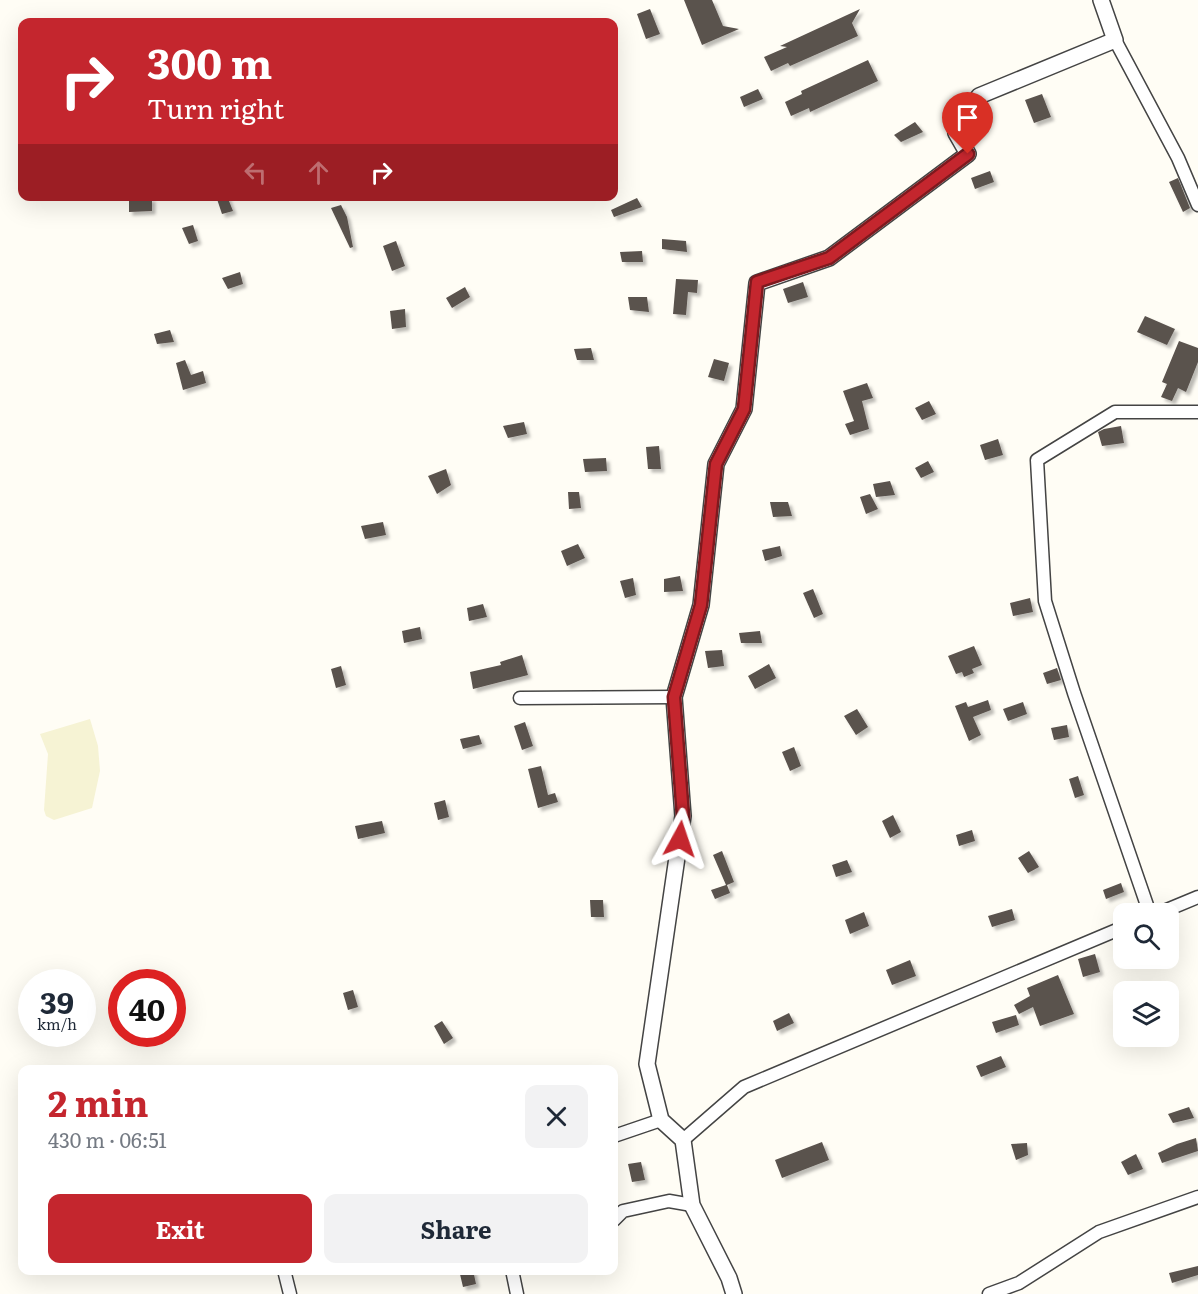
<!DOCTYPE html>
<html lang="en">
<head>
<meta charset="utf-8">
<style>
  body { margin:0; font-family:Literata,serif; background:#f2f2f3; color:#1f2937; height:100vh; display:flex; flex-direction:column; font-size:22px; white-space:nowrap }
  * { box-sizing:border-box; margin:0 }
  p { font-size:20px; color:#747a83 }
  .icon { flex:none; width:33px; height:33px; fill:none; stroke:currentColor; stroke-width:2; stroke-linecap:round; stroke-linejoin:round }
  .map { position:relative; flex:1; overflow:hidden }
  .details { position:absolute; left:18px; top:1065px; width:600px; height:210px; display:flex; flex-direction:column; background:#fff; border-radius:12px; box-shadow:0 6px 24px #0002 }
  .details>* { flex:none }
  .top-card { position:absolute; left:18px; top:18px; width:600px; height:183px; border-radius:12px; box-shadow:0 6px 24px #0002; background:#c4262e; color:#fff; overflow:hidden }
  .buttons { position:absolute; left:1113px; top:903px; display:grid; gap:12px }
  .buttons a { display:grid; place-items:center; width:66px; height:66px; border-radius:12px; background:#fff; box-shadow:0 6px 24px #0002; font-size:30px }
  .speed { position:absolute; left:18px; top:969px; display:flex; gap:12px; font-size:30px; font-weight:700; text-align:center }
  .speed>* { display:grid; place-content:center; width:78px; height:78px; border-radius:50%; background:#fff; box-shadow:0 6px 24px #0002; line-height:1 }
  .speed small { font-size:15px; font-weight:400 }
  .speed .limit { border:9px solid #d22; background:#fff; color:#111 }
  .pin { position:absolute; display:grid; place-items:center; width:51px; height:51px; color:#fff; margin:-62px -26px; border-radius:50% 50% 50% 0; rotate:-45deg; box-shadow:0 0 6px #0007 }
  .pin .icon { rotate:45deg }
  .me { position:absolute; width:66px; margin:-33px; rotate:5deg; stroke-linejoin:round; filter:drop-shadow(0 0 4px #0008) }
  .turn { display:flex; align-items:center; gap:21px; height:126px; padding:0 30px; font-size:27px }
  .turn .icon { width:78px; height:78px; stroke-width:2.5 }
  .turn b { display:block; font-size:42px; line-height:51px }
  .lanes { display:flex; align-items:center; height:57px; padding:0 30px; background:#0003; justify-content:center; gap:30px; direction:ltr }
  .lanes .off { opacity:.35 }
  .round { display:grid; place-items:center; flex:none; width:63px; height:63px; border-radius:12px; background:#f2f2f3 }
  .head { display:flex; align-items:center; justify-content:space-between; height:102px; padding:0 30px }
  h1 { font-size:36px; font-weight:700; line-height:45px; color:#c4262e }
  .primary-button { display:flex; gap:12px; margin-top:auto; padding:12px 30px }
  .primary-button a { flex:1; height:69px; border-radius:12px; background:#c4262e; color:#fff; font-size:24px; font-weight:700; line-height:69px; text-align:center }
  .primary-button a+a { background:#f2f2f3; color:#1f2937 }
  .map>svg:first-child { display:block }
  .farmland { fill:#f6f3d4 }
  .building { fill:#5a524d; filter:url(#shadow) }
  .lines { fill:none; stroke-linecap:round; stroke-linejoin:round }
  .minor-casing { stroke:#444; stroke-width:15 }
  .tertiary-casing { stroke:#444; stroke-width:18 }
  .minor { stroke:#fff; stroke-width:12 }
  .tertiary { stroke:#fff; stroke-width:15 }
  .route-casing { stroke:#7f191e; stroke-width:15 }
  .route { stroke:#c4262e; stroke-width:10 }
</style>
</head>
<body>
<div class="map">
<svg width="1198" height="1294" viewBox="0 0 1198 1294">
  <defs>
    <filter id="shadow"><feDropShadow dx="3.5" dy="3.5" stdDeviation="1.5" flood-color="#0004"/></filter>
  </defs>
  <rect width="100%" height="100%" fill="#fffdf5"/>
  <path class="farmland" d="M90,719L98,746L100,771L92,808L54,820L46,816L44,810L48,754L40,734Z"/>
  <path class="building" d="M684,0H712L723,26L739,29L702,45Z
    M650,9L660,34L646,39L637,14Z
    M860,9L852,23L858,36L790,66L788,63L771,71L764,57L787,47L780,46Z
    M868,60L878,81L810,112L809,108L791,116L785,102L802,94L801,91Z
    M758,89L763,99L744,107L740,97Z
    M1042,94L1051,117L1034,123L1025,100Z
    M915,122L923,132L901,142L894,135Z
    M990,171L994,182L975,189L971,178Z
    M1178,178L1190,208L1183,212L1169,182Z
    M216,196H227L233,211L222,214Z
    M152,198V211L129,212V199Z
    M637,198L642,207L614,217L611,210Z
    M341,205L347,217L353,247L350,248L331,208Z
    M193,225L198,241L189,244L182,228Z
    M662,239L686,241L687,252L662,249Z
    M396,241L405,266L392,271L383,246Z
    M642,251L643,262H622L620,252Z
    M240,272L243,284L228,289L222,278Z
    M676,279L698,280L697,293L688,292L686,315L673,314Z
    M803,282L808,297L788,303L783,289Z
    M465,287L470,297L452,308L446,298Z
    M628,297H647L649,312L630,310Z
    M405,309L406,327L392,329L390,311Z
    M1145,316L1175,329L1167,345L1137,332Z
    M170,330L174,342L157,344L154,334Z
    M1179,341L1198,348V362L1186,392L1178,388L1172,401L1161,397L1167,384L1162,382Z
    M591,348L594,360H577L574,349Z
    M714,359L729,363L724,381L708,377Z
    M185,360L191,375L203,371L206,383L183,390L176,363Z
    M867,383L873,398L862,401L869,429L850,435L845,424L854,421L843,391Z
    M929,401L936,414L922,420L915,408Z
    M524,422L527,434L508,438L503,426Z
    M1121,426L1124,443L1102,446L1098,432L1104,429Z
    M998,439L1003,455L985,460L980,445Z
    M659,446L661,469H648L646,447Z
    M606,458L607,471L585,472L583,459Z
    M928,461L934,472L921,478L915,468Z
    M446,469L451,485L437,494L428,476Z
    M890,481L895,495L876,497L873,484Z
    M568,492H579L581,508L569,509Z
    M870,494L878,509L866,514L860,497Z
    M770,502H788L792,516L773,517Z
    M383,522L386,535L365,539L361,526Z
    M578,544L585,558L567,566L561,551Z
    M780,546L782,556L765,561L762,550Z
    M680,576L683,591L664,592V579Z
    M633,578L636,595L625,598L620,581Z
    M813,589L823,614L814,618L803,593Z
    M1030,598L1033,612L1013,616L1010,603Z
    M483,604L487,617L469,621L467,608Z
    M420,627L422,639L404,643L402,631Z
    M760,631L762,643H741L739,633Z
    M974,646L982,665L972,669L974,673L964,677L962,672L956,674L948,656Z
    M722,650L724,666L708,668L705,651Z
    M522,655L528,675L473,689L470,672L501,665L500,662Z
    M769,664L776,678L755,689L748,676Z
    M341,666L346,685L336,688L331,669Z
    M1057,668L1061,680L1047,684L1043,673Z
    M988,700L991,710L973,717L981,735L969,741L955,706L966,702L968,707Z
    M1023,702L1027,714L1008,721L1003,709Z
    M857,709L868,727L856,735L844,716Z
    M525,722L533,746L522,750L514,726Z
    M1067,725L1069,737L1054,740L1051,728Z
    M479,735L482,744L463,749L460,739Z
    M794,747L801,766L790,771L782,752Z
    M541,766L548,795L555,793L558,802L538,808L528,769Z
    M1078,776L1084,795L1075,798L1069,779Z
    M445,800L449,817L438,820L434,803Z
    M893,815L901,832L890,838L882,821Z
    M382,821L385,833L358,839L355,826Z
    M972,830L975,841L959,846L956,835Z
    M722,851L734,882L727,885L730,893L715,899L711,890L726,885L713,855Z
    M1029,851L1039,867L1028,873L1018,858Z
    M847,860L852,872L836,877L832,865Z
    M1121,883L1124,892L1106,899L1103,890Z
    M590,900H603L604,917H591Z
    M1012,909L1015,920L992,927L988,916Z
    M864,912L869,926L850,934L845,920Z
    M1095,954L1100,972L1083,977L1078,959Z
    M910,960L916,976L892,985L886,970Z
    M1058,975L1074,1014L1040,1026L1033,1007L1019,1014L1014,1005L1030,996L1027,988Z
    M353,990L358,1007L348,1010L343,993Z
    M789,1013L794,1023L777,1031L773,1021Z
    M1016,1015L1019,1025L996,1033L992,1022Z
    M442,1021L453,1038L444,1044L434,1026Z
    M1001,1056L1006,1067L981,1077L976,1066Z
    M1189,1107L1194,1118L1173,1123L1168,1114Z
    M1196,1138L1198,1151L1162,1163L1158,1153L1177,1144Z
    M822,1142L829,1160L782,1178L775,1160Z
    M1027,1143L1028,1155L1016,1160L1011,1144Z
    M1136,1154L1143,1169L1128,1175L1121,1162Z
    M641,1162L645,1180L632,1182L628,1164Z
    M1198,1266V1275L1172,1283L1169,1273Z
    M459,1270H473L476,1284L463,1287Z"/>
  <g class="lines">
    <g class="minor-casing">
      <path id="minor" d="M1115,40L1178,158L1198,205
        M520,698L674,697
        M1150,914L1074,693L1045,601L1037,460L1115,412H1198
        M1157,914L1198,897
        M614,1136L661,1120
        M683,1140L744,1087L1124,927
        M614,1220L623,1211L669,1201L692,1205
        M284,1270L290,1294
        M512,1270L517,1294
        M989,1294L1019,1283L1099,1232L1198,1197"/>
    </g>
    <g class="tertiary-casing">
      <path id="tertiary" d="M734,1294L729,1278L692,1205L683,1140L661,1120L647,1064L683,816L674,697L701,605L716,464L744,409L757,283L829,258L968,154L956,133L979,96L1115,40L1101,0"/>
    </g>
    <use href="#minor" class="minor"/>
    <use href="#tertiary" class="tertiary"/>
  </g>
  <g class="lines">
    <g class="route-casing">
      <path id="route" d="M680,839L683,816L674,697L701,605L716,464L744,409L757,282L829,258L968,154"/>
    </g>
    <use href="#route" class="route"/>
  </g>
</svg>
<div class="buttons">
<a><svg class="icon" aria-label="search" viewBox="0 0 24 24"><circle cx="10" cy="10" r="6"/><path d="M15 15l6 6"/></svg></a>
<a><svg class="icon" aria-label="layers" viewBox="0 0 24 24"><path d="M12 4l9 5-9 5-9-5zM3 14l9 5 9-5"/></svg></a>
</div>
<div class="speed"><div>39<small>km/h</small></div><div class="limit">40</div></div>
<div class="pin" style="left:968px;top:154px;background:#d93025"><svg class="icon" aria-label="arrive" viewBox="0 0 24 24"><path d="M6 21V4h12l-3 4 3 4H6"/></svg></div>
<svg class="me" style="left:680px;top:839px" viewBox="-20 -20 40 40"><path d="M0-17L14 15 0 8-14 15z" fill="#c4262e" stroke="#fff" stroke-width="4"/></svg>
<div class="top-card">
<div class="turn"><svg class="icon" aria-label="right" viewBox="0 0 24 24"><path d="M7 20v-9h11M14 6l5 5-5 5"/></svg><div><b>300 m</b>Turn right</div></div>
<div class="lanes"><svg class="icon off" aria-label="left" viewBox="0 0 24 24"><path d="M17 20v-9H6M10 6l-5 5 5 5"/></svg><svg class="icon off" aria-label="ahead" viewBox="0 0 24 24"><path d="M12 20V5M6 11l6-6 6 6"/></svg><svg class="icon" aria-label="right" viewBox="0 0 24 24"><path d="M7 20v-9h11M14 6l5 5-5 5"/></svg></div>
</div>
<section class="details">
<div class="head"><div><h1>2 min</h1><p>430 m · 06:51</p></div><a class="round"><svg class="icon" aria-label="close" viewBox="0 0 24 24"><path d="M6 6l12 12M18 6L6 18"/></svg></a></div>
<div class="primary-button"><a>Exit</a><a>Share</a></div>
</section>
</div>
</body>
</html>
